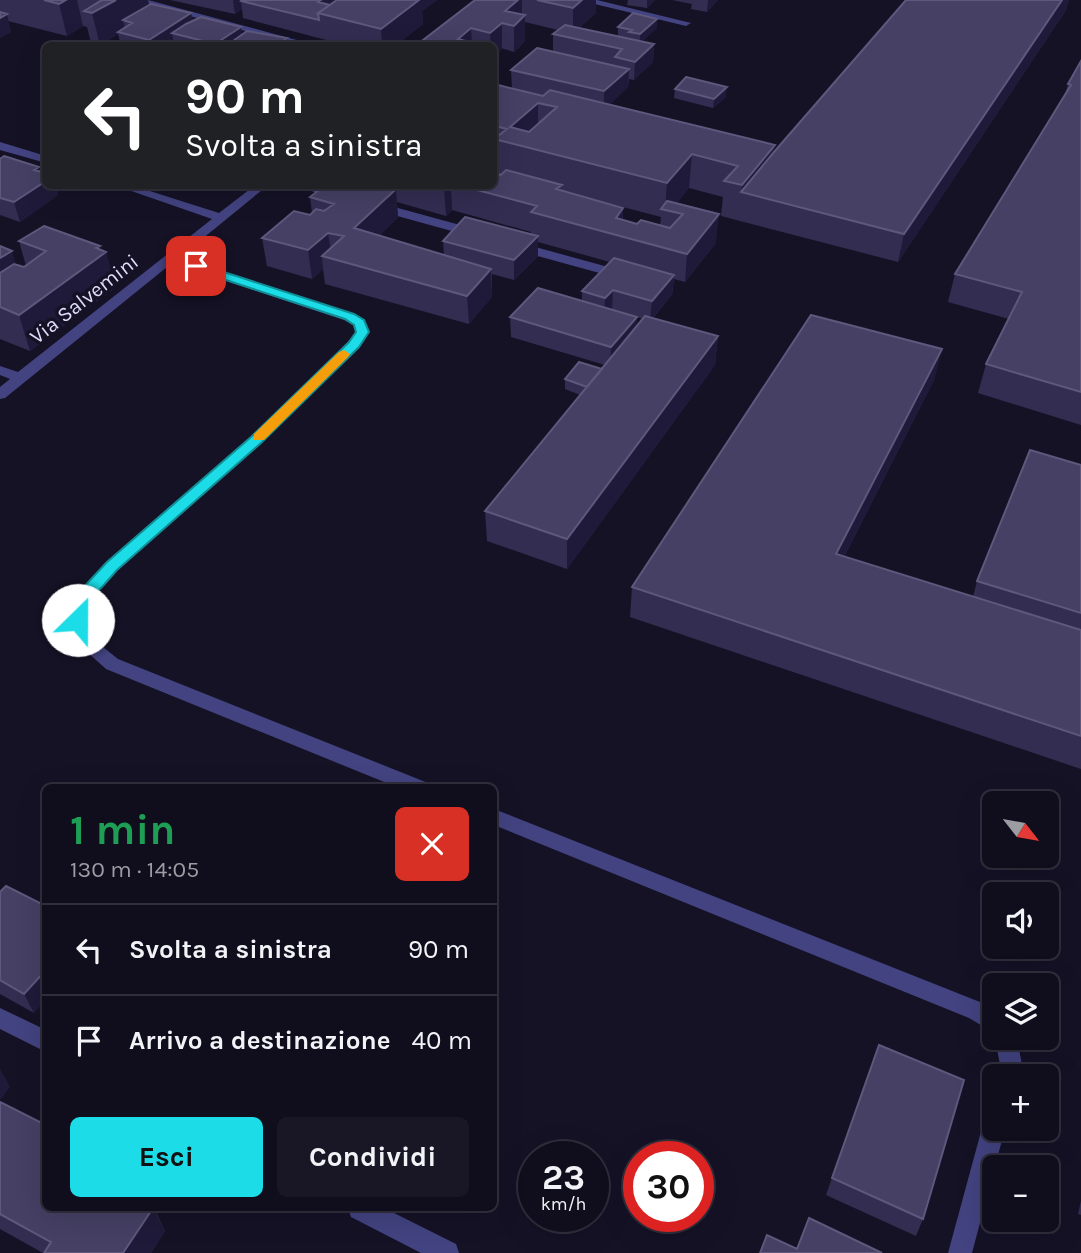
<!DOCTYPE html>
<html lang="it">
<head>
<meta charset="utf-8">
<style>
  body { margin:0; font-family:Karla,sans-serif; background:#191725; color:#f1f3f6; height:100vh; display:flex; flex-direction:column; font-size:26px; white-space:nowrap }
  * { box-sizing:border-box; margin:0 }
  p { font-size:23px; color:#9c9ca3 }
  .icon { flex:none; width:38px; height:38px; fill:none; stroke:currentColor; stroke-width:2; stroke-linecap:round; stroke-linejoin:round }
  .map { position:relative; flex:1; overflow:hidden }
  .side { position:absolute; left:42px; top:784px; width:455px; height:427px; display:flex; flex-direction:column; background:#100e1c; border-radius:10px; box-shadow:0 7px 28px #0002,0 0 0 2px #302e3b }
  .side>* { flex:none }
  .guide { position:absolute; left:42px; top:42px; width:455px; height:147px; border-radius:10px; box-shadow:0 7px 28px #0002,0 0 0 2px #302e3b; background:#202124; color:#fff; overflow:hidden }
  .needle { width:46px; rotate:121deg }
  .tools { position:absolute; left:982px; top:791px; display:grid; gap:14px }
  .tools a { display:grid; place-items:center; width:77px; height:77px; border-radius:10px; background:#100e1c; box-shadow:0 7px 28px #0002,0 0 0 2px #302e3b; font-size:35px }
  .speed { position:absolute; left:518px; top:1141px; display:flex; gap:14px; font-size:35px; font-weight:700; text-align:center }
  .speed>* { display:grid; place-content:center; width:91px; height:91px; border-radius:50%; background:#100e1c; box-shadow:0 7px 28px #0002,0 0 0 2px #302e3b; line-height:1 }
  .speed small { font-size:18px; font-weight:400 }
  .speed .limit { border:10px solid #d22; background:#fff; color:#111 }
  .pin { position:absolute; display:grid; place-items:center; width:60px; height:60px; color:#fff; margin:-30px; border-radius:14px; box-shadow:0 4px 10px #0006 }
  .me { position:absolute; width:77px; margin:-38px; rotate:23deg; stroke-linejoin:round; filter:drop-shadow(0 0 5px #0008) }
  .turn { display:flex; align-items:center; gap:24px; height:147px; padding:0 28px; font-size:32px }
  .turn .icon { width:91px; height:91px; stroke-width:2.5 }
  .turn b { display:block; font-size:49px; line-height:60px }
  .round { display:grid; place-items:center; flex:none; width:74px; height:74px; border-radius:10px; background:#191725 }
  .headline { display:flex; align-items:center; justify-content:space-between; height:119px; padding:0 28px }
  h1 { font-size:42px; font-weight:700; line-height:52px; color:#1e9e55 }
  .button { display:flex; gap:14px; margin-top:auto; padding:14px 28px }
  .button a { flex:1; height:80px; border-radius:10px; background:#1cdce7; color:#111; font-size:28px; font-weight:700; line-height:80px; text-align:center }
  .button a+a { background:#191725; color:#f1f3f6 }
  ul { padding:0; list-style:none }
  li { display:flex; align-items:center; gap:21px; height:91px; padding:0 28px; border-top:2px solid #302e3b }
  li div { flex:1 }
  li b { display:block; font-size:26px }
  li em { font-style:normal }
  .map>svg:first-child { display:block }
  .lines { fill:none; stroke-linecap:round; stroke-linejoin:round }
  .lane { fill:#424380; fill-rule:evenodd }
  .street { fill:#424380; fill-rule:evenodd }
  .wall { fill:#332d52; fill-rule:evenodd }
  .shaded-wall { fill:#1f1a39 }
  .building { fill:#454064; stroke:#5d587c; stroke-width:2; fill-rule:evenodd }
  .route { fill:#1cdce7; stroke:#128f96; stroke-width:2 }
  .slow { fill:#f59e0b }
  .labels { text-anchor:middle; stroke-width:7; stroke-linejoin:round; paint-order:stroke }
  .far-street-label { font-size:21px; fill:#dedbfb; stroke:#151226 }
</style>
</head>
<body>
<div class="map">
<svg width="1081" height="1253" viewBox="0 0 1081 1253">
  <rect width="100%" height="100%" fill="#151226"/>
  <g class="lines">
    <path class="lane" d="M578,0H597L691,23L686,26Z
      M296,186H314L348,197L342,201Z
      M376,202L482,231L483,234L477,238L372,209V203Z
      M517,242L630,273L632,276L625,280L512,249L510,246Z"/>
    <path class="street" d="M131,0H148L319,46H300Z
      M0,142L46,156V163L0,150Z
      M117,186H134L219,213L254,186H267L180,257L354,314L365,320L369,332L359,347L261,443L118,570L94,597L87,620L93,639L118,659L428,783L430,788H399L106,669L76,642L69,620L80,591L106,562L251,437L349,341L355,332L353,325L344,320L172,263L5,398L0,399V387L10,379L0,375V366L18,372L212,219Z
      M494,809L985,1004L994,1010V1033L969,1018L494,825Z
      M0,1008L46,1030V1052L0,1029Z
      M995,1038H1017L1022,1065L1019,1076H997L1000,1065Z
      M994,1117V1129H1005L972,1253H948L982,1128L986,1120Z
      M348,1208H384L456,1244L459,1253H421L351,1217Z"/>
  </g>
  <path class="wall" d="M0,0H148L149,5L191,13L193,21L288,46H174V44L172,46H121L118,34L100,45L91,43L87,27L83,26L67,36L8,21L11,32L0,38Z
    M170,0H437L422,11L423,24L395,46H349L243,18L242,9L235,14Z
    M475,0H596V13L579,28L618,36V27L657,28L642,41L654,44L653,62L634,80L629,79L628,87L609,105L774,152L906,0H1069L1066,10L898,262L721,216L723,197L689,188L677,203L716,243L685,282L674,279L672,295L653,318L718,336L715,365L567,569L487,541L485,511L580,395L565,389V379L602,369L605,365L511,337L510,317L582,301V291L610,262L538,242V256L514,280L492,274V297L469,324L325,284L323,269L312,279L267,266L262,238L310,215L312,213L310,197L324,186H494V84L543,96H544L512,88L511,70L553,51V34L558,30L525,22V41L514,52L494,46H418V44ZM581,196L661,217L660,225L637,224L623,220V208ZM397,202L446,216L452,210L531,232V235L443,241L444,255L379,236L398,217ZM637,317L643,319L636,326Z
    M628,0H655L647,8L627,5Z
    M672,0H718L707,12L691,9L692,4Z
    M1081,61V425L978,393L986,364L1009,319L948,302L955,274L1064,97L1068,84Z
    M675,89L726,97L713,108L674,98Z
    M0,159L40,171L46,186H56L58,195L20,222L0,215Z
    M19,241L101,250L106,252L115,288L30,351L0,339V246L16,265L24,267L26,266Z
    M935,378L844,557L973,597L977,581L1081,465V769L630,617L632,587Z
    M0,892L34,1013L0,994Z
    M879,1045L923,1219L916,1236L826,1195Z
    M0,1102L46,1208H154L165,1231L151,1253H43L0,1229Z
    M1081,1201V1215L1078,1214Z"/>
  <path class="shaded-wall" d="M66,0H77L83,26L67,36L59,4Z
    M116,0H148L151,15L132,23L123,20L125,30L118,32V34L100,45L92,13Z
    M233,0H256L241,1L242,9L235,14Z
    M321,0H341L327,15L318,2Z
    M408,0H437L422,11L423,24L395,46H382L381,29Z
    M518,0H522V18L525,15V41L514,52V26L505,11Z
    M582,0H596V13L573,33V8Z
    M647,0H655L647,8Z
    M708,0H718L707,12Z
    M1062,0H1069L1066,10L898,262L904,234Z
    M191,13L194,31L172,33L174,44L172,46H150L149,40Z
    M7,14L11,32L0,38V18Z
    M657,19V28L640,44V34Z
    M502,23V49L494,56V46H491L490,33Z
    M241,27L244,45L215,46V44Z
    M471,28L472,46L458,39Z
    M287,38L288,46H276Z
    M654,44L653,62L634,80L635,62Z
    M629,69L628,87L604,110V91Z
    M727,87L726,97L713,108L714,99Z
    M538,103V136L510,127Z
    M495,126V173L494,174V127Z
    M775,145L771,180L741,192L742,185Z
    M692,154L689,188L670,211L665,210L667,183Z
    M39,167L43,182L46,181V186H56L58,195L20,222L14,202L34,170Z
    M447,186H451L452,210L446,216L444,188Z
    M396,189L398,217L357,257L354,228Z
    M623,208L622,236L616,218Z
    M719,214L716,243L685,282L687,254Z
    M328,233L332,258L322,256L323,269L312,279L308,250Z
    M538,236V256L514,280V260Z
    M100,246L102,255L106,252L115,288L30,351L19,315Z
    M12,251L23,286L0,301V258Z
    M491,269L492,297L469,324L467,296Z
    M674,275L672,295L650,321L652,301Z
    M613,290L612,310L604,318L605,298Z
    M637,317L636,337L610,367L611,347Z
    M718,336L715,365L567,569V539Z
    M942,349L935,378L830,584L836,554Z
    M46,970V1000L34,1013L24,994Z
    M0,1069L10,1087L0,1100Z
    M153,1208L165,1231L151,1253H123Z"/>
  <path class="building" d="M44,0H66L59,4Z
    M101,0H116L92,13L84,11L102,0Z
    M242,0H321L318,2L330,5L318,13L319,20L241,1Z
    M337,0H419L381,29L318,13Z
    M475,0H518L505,11L525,15L514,26L502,23L490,33L471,28L458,39L477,44L475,46H424L418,44Z
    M537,0H582L573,8Z
    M906,0H1062L904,234L741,192L774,152Z
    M151,4L191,13L149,40L118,32L132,23L123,20Z
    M0,12L7,14L0,18Z
    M633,13L657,19L640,34L629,32L632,30L618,27Z
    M201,17L241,27L215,44L172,33L186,24Z
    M565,25L654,44L635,62L615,57L622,49L553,34Z
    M247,31L287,38L276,46H226Z
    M296,43L310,46H292Z
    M537,48L629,69L604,91L511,70Z
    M1081,61V392L986,364L1022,292L955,274L1071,85L1068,84Z
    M686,77L727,87L714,99L675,89Z
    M494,84L543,96L550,90L775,145L742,185L724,181L738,166L692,154L667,183L494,139L507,129L495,126L494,127ZM538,103L557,107L529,132L510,127Z
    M4,156L39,167L34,170L46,173V181L14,202L0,198V159Z
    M506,170L562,185L556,189L623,208L616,218L637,224L641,220L670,228L683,214L661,209L667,201L719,214L687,254L531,212L537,206L462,186H494V173L501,175Z
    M324,186H381L396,189L354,228L491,269L467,296L322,256L344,236L328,233L308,250L262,238L294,211L310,215L316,209L324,211L334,204L310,197Z
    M465,217L538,236L514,260L443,241Z
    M44,226L100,246L96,248L106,252L19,315L0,307V273L14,264L24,267L46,251L19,241Z
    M0,246L12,251L0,258Z
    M614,258L674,275L652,301L613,290L605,298L582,291Z
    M538,288L637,317L611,347L510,317Z
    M811,315L942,349L836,554L1081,630V736L632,587Z
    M645,316L718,336L567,539L485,511Z
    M579,362L602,369L587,387L565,379Z
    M1030,450L1081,465V613L977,581Z
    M6,886L46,906V970L24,994L0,980V892Z
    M879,1045L964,1080L923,1219L832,1178Z
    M0,1102L46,1125V1208H153L123,1253H44L51,1242L0,1214Z
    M809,1218L882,1253H760L767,1235L797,1249Z"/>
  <path class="route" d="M196,263L354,314L364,320L369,332L359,347L261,443L117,570L93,597L84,624H73L70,620L80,591L107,562L251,437L349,342L356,332L354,325L345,319L192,269V264Z"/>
  <path class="slow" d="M344,350L350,354L348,357L264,440H254V434L339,352Z"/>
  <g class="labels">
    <g class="far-street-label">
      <text transform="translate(84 299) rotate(-38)" y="7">Via Salvemini</text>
    </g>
  </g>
</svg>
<div class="tools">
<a><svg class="needle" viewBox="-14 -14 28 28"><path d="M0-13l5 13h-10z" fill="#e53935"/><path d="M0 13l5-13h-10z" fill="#9c9ca3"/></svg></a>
<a><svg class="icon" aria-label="sound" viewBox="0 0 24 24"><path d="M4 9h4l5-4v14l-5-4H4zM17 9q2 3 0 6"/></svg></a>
<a><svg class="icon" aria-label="layers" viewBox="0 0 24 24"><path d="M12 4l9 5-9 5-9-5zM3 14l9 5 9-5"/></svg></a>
<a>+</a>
<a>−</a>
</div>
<div class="speed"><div>23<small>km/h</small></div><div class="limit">30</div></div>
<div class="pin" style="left:196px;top:266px;background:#d93025"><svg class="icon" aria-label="arrive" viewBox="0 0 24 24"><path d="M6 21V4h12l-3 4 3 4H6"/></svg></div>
<svg class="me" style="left:78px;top:620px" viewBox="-20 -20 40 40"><circle r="19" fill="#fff"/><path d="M0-13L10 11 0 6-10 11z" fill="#1cdce7"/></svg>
<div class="guide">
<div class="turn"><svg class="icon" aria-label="left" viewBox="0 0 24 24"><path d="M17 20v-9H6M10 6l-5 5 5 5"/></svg><div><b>90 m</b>Svolta a sinistra</div></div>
</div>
<section class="side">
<div class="headline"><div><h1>1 min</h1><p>130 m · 14:05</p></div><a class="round" style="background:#d93025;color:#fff"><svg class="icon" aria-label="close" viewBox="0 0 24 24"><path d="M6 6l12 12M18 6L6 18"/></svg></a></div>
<ul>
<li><svg class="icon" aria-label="left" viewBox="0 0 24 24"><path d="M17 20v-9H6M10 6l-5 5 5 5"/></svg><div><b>Svolta a sinistra</b></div><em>90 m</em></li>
<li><svg class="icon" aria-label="arrive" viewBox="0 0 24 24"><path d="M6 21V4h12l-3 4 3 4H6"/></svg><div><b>Arrivo a destinazione</b></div><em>40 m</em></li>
</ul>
<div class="button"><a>Esci</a><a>Condividi</a></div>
</section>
</div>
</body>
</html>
